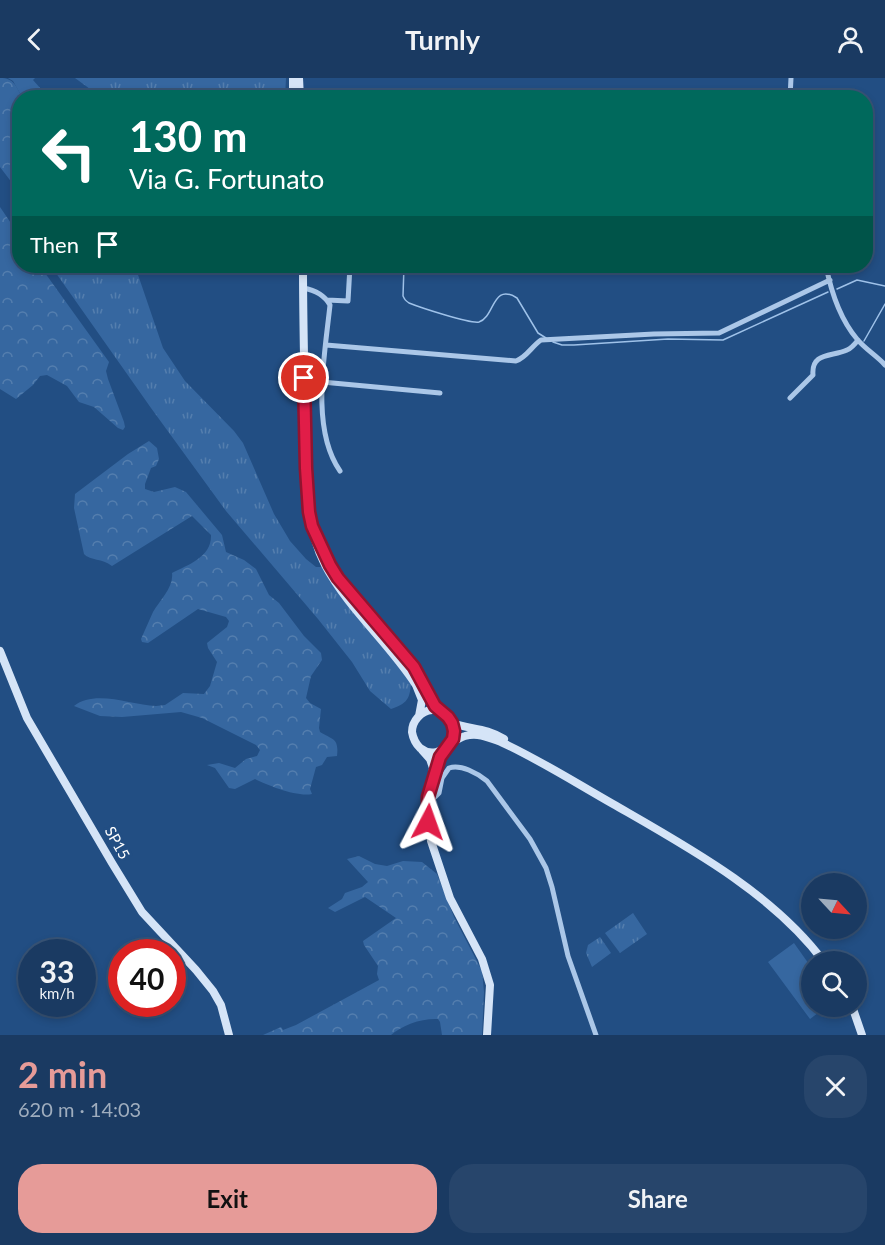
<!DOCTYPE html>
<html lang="en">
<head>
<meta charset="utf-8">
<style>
  body { margin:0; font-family:Lato,sans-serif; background:#27456b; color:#f1f3f6; height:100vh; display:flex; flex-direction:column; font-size:22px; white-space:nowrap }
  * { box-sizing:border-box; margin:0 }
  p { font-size:20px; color:#9fadbe }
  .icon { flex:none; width:33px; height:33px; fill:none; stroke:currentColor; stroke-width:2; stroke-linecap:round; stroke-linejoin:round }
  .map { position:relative; height:957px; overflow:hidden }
  .panel { display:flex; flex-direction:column; background:#1a3a62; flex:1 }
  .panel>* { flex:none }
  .hud { position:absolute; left:12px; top:12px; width:861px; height:183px; border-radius:24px; box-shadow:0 3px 9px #0003,0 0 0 2px #385477; background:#00695c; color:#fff; overflow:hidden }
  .needle { width:39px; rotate:116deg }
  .fabs { position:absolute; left:801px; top:795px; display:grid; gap:12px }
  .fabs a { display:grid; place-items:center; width:66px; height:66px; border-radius:50%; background:#1a3a62; box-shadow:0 3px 9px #0003,0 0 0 2px #385477; font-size:30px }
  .speed { position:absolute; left:18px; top:861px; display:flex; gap:12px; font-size:30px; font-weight:700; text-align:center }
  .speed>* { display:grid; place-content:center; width:78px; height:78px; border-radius:50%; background:#1a3a62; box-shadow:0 3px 9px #0003,0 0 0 2px #385477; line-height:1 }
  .speed small { font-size:15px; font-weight:400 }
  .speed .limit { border:9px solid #d22; background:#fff; color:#111 }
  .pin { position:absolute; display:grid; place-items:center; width:51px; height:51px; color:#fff; margin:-26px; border:3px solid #fff; border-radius:50%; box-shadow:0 2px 6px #0007 }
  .me { position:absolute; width:66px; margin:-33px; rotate:4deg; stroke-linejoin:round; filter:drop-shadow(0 0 4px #0008) }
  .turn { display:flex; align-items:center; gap:21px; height:126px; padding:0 18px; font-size:27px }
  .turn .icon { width:78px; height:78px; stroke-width:2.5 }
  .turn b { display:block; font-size:42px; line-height:51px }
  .then { display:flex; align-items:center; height:57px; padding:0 18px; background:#0003; gap:12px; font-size:22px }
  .round { display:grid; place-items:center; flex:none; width:63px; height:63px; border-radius:24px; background:#27456b }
  .headline { display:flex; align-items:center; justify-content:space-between; height:102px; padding:0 18px }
  h1 { font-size:36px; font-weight:700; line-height:45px; color:#e69b98 }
  .button { display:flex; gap:12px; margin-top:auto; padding:12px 18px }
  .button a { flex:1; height:69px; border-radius:24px; background:#e69b98; color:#111; font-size:24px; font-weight:700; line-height:69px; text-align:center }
  .button a+a { background:#27456b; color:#f1f3f6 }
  header { display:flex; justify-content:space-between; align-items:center; height:78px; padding:0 18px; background:#1a3a62; font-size:27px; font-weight:700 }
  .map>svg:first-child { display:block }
  .grass { fill:url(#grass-tufts) }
  .forest { fill:url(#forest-crowns) }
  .park { fill:#3667a0 }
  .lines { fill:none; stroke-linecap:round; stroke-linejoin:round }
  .stream { stroke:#9fc2e9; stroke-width:1.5 }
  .street { stroke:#abc7e8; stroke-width:5 }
  .secondary { stroke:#d5e4f7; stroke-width:8 }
  .route-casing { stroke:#92132f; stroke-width:15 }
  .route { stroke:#e11d48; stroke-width:10 }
  .labels { text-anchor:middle; stroke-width:5; stroke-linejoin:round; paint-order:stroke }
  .street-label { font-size:15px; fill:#fff; stroke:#224e83 }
</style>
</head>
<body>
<header><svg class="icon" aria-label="back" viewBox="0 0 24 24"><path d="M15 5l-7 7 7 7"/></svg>Turnly<svg class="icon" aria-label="person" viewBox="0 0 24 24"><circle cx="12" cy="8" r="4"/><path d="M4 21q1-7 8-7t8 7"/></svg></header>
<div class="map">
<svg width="885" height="957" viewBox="0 0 885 957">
  <defs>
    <pattern id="grass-tufts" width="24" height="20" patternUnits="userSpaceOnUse" patternTransform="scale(1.5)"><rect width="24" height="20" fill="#3667a0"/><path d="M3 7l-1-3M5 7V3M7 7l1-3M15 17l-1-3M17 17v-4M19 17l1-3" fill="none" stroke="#547eae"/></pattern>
    <pattern id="forest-crowns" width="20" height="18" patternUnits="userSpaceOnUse" patternTransform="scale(1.5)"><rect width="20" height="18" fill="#3667a0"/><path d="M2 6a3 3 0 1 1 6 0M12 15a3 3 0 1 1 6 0" fill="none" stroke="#547eae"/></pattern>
  </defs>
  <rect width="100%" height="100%" fill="#224e83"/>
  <path class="grass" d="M8,0H35L33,2L48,19H22L13,3Z
    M75,0H286L285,19H101Z
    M51,188H135L163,270L185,303L234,353L243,365L274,436L290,463L306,481L316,489H326L412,600C409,619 411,624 391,631L370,613L352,584L318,541L226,433L151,330Z
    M633,835L647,856L620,875L605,855Z
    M600,859L611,875L592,889L586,875L588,867Z"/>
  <path class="forest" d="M0,0C14,0 16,8 22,19L20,20L19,48L18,51L20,56L19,114L0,89Z
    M0,129L19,157L20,188H40L109,284L106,293L108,301L124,344L125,349L123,352L118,350L94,329L79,324L67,308L47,297L40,298L33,307L16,321L0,311Z
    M149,363L157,370L159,381L156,388L151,390L145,406V411L154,414L175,409L186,414L222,457L226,474L244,482L256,491L269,517L279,525L304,558L321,575L322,582L311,598L306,620L310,625L321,631L319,650L320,654C333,662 339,660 337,678L327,679L322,687L316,689L310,711L312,716C297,719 269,708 255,701L235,711L229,710L215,690L207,687L219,685L235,690L246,681L257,678L260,672L256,667L202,640L181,634L122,639L100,638L74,628C95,611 131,627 156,628L165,627L183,615L204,616L210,608L217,584L208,570L207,565L227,549L229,543L226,539L198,531L148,565L142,564L141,561C145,552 149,543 153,534C160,522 174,509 172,495C188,487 212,479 211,457L192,438L112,488C102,480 91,483 84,476L74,430L75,416L128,376Z
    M359,778L375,786L387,788L403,783L422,784L437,796L454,839L482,893L484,914L482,957H442L440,944L438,941C422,940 402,947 391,957H263L281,949L283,952L296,947L379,902L377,896L378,888L364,867L363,863L396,840L365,819L335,834L328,830L342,821L345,815L362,809L368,804L347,781Z"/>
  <path class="park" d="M794,865L811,889L812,928L826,929L810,941L768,884Z"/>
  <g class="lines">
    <path class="stream" d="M404,188L403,218C405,222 405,222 409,225C419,229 470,246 479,244C495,239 492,204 517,220L538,255L546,260
      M837,211L857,202L885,208
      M864,263L885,226
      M553,264L562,267H574L668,261L723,262L828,214"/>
    <path class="street" d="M790,20L791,0
      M826,188C831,213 840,241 857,261C865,271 877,278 885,287
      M303,210C314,212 324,216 330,227C325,276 310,350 340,393
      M327,222L348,223L350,188
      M326,267L516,283C527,279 531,269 541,262L654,256L719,255L830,202
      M322,304L440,315
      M790,320L813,297C811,274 832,279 847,272C852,270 855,266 858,262
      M428,719H435L439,715L442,700L449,690C461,686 477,695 487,703L530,761L546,790L552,809L568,878L596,957"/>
    <path class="secondary" d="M293,0V20
      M299,0L300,20
      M303,188C303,235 304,282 305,330C306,381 301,440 325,487C349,532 389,565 416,607L422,622L419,638
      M342,505L414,589L431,622L439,633
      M0,573L27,640L112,785L142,834L196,892L213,913L221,927L229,957
      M452,645C471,652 485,649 504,661
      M451,665C458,650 450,631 432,632C421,633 412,643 412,654C413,660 416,666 420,670C438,684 450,662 465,658C478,654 490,660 501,664C540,682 576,705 613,726C686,768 773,815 824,884
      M422,672L430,681L433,690L427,731L431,763L450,820L482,881L490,907L487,957
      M436,699L440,679L444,671
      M852,928L862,957"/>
  </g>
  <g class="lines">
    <g class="route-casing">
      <path id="route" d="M304,300L306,390L309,434L312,448L330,487L338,500L414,589L435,628L448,639L452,645L454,653L453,661L440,679L428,719V744"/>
    </g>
    <use href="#route" class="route"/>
  </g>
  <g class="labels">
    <g class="street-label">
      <text transform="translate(117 765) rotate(61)" y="5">SP15</text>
    </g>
  </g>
</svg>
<div class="fabs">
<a><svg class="needle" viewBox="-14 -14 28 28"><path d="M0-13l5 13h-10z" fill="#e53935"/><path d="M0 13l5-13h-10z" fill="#9fadbe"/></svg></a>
<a><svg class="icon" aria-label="search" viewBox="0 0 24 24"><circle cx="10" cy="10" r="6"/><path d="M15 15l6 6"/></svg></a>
</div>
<div class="speed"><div>33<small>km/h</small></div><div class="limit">40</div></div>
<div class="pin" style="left:304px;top:300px;background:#d93025"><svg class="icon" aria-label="arrive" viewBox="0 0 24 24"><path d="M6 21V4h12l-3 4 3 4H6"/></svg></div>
<svg class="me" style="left:428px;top:744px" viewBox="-20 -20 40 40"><path d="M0-17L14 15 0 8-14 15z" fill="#e11d48" stroke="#fff" stroke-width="4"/></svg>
<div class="hud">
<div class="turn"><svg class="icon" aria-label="left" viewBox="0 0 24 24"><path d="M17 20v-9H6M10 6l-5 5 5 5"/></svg><div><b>130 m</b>Via G. Fortunato</div></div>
<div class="then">Then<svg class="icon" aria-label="arrive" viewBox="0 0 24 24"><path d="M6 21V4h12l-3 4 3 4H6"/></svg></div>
</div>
</div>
<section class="panel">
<div class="headline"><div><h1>2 min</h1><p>620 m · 14:03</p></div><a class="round"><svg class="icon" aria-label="close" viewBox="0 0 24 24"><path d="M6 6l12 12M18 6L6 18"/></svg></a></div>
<div class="button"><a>Exit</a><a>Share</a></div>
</section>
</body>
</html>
